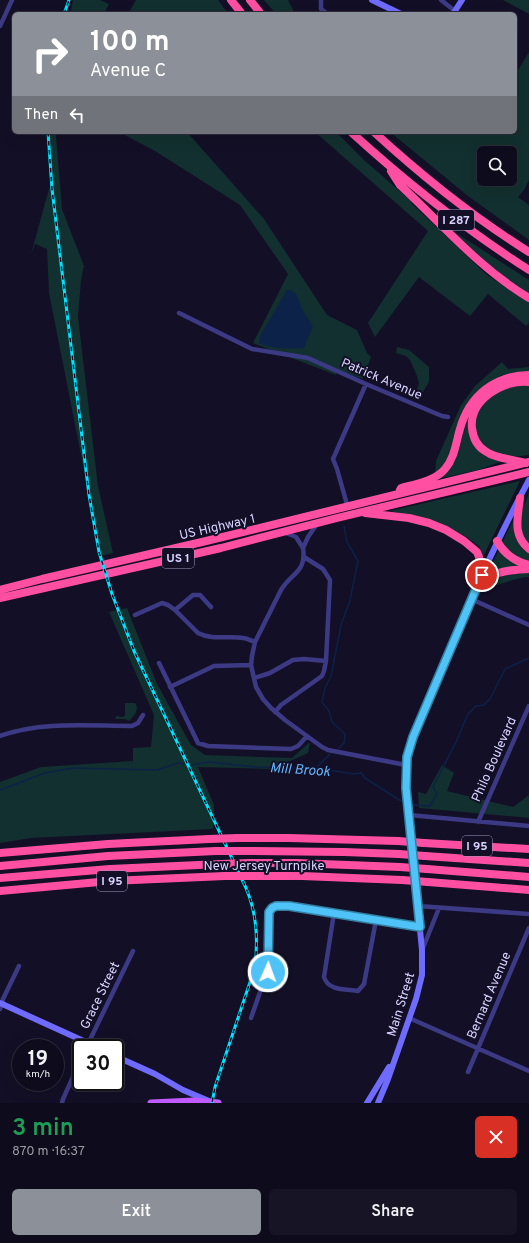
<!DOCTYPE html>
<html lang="en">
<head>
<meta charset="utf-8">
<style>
  body { margin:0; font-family:Overpass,sans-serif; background:#171425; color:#f1f3f6; height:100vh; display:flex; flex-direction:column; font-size:15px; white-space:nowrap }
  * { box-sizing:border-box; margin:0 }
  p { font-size:13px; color:#9b9ba3 }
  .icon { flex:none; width:22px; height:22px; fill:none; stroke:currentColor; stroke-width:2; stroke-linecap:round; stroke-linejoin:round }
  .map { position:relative; height:1103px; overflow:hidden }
  .drawer { display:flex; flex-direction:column; background:#0e0b1c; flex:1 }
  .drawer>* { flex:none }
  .hud { position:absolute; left:12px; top:12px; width:505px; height:122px; border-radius:6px; box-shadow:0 4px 16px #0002,0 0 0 1px #2e2b3b; background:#8c9099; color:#fff; overflow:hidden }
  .controls { position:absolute; left:477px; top:146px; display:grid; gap:8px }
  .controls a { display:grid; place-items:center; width:40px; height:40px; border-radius:6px; background:#0e0b1c; box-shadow:0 4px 16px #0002,0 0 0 1px #2e2b3b; font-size:20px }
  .speed { position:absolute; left:12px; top:1039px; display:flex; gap:8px; font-size:20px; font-weight:700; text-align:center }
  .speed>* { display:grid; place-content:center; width:52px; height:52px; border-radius:50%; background:#0e0b1c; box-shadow:0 4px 16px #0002,0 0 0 1px #2e2b3b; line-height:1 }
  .speed small { font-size:10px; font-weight:400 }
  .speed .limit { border:2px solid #111; border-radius:6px; background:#fff; color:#111 }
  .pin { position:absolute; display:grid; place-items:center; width:34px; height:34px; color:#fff; margin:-17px; border:2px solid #fff; border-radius:50%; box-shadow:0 1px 4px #0007 }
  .me { position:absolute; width:44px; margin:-22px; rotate:2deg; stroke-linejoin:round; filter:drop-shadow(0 0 3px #0008) }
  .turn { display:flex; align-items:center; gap:14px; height:84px; padding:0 12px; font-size:18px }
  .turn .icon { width:52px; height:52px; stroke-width:2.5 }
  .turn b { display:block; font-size:28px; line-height:34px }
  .then { display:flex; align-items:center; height:38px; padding:0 12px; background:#0003; gap:8px; font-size:15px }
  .round { display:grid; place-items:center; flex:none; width:42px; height:42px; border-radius:6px; background:#171425 }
  .headline { display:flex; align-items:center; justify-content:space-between; height:68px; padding:0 12px }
  h1 { font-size:24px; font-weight:600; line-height:30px; color:#1e9e55 }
  .action { display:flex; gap:8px; margin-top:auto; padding:8px 12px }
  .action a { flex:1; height:46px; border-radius:6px; background:#8c9099; color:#fff; font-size:16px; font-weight:600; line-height:46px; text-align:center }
  .action a+a { background:#171425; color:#f1f3f6 }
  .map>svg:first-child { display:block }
  .green { fill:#12302f; fill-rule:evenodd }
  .water { fill:#0c2248 }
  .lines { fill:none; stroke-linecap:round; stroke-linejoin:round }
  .stream { stroke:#0c2248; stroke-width:1.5 }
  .street { stroke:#3d3a85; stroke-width:4.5 }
  .secondary { stroke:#6f6bff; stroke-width:6 }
  .primary { stroke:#c25bff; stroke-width:7 }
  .highway { stroke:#ff4fa3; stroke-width:8 }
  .rail-casing { stroke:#00e5ff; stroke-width:3 }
  .rail { stroke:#130f26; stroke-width:1.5; stroke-dasharray:4.5; stroke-linecap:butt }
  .highway-bridge { stroke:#ff4fa3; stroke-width:8 }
  .route-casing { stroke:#337fa1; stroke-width:10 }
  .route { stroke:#4fc3f7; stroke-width:7 }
  .labels { text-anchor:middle; stroke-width:4; stroke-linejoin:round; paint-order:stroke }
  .shield { fill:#130f26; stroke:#9e99be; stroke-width:1 }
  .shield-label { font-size:12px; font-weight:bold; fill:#d9d4ff }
  .street-label { font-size:13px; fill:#d9d4ff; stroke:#130f26 }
  .water-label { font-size:14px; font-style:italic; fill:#62b6ff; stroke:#130f26 }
</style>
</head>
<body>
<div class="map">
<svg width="529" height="1103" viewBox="0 0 529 1103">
  <rect width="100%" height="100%" fill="#130f26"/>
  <path class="green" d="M73,0H100L109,4L104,14H70Z
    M136,0H218L228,14H128Z
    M264,0H288L295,14H276Z
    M503,0H529V14Z
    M529,52V180L524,190L518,197L529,205V240L468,196L390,132H515V75ZM484,153H510V179H484Z
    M49,132H59L56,136L62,209L84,266L81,280L78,317L98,486L113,553L101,556L49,293L47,249L35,244L31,254L51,182L49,165L51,146Z
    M119,132H187L264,219L327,315L357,330L367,353L371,357L363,379L338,370L336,375L253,343L288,274L240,205L155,151Z
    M315,132H336L364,160L411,201V203L487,275L529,303V323L526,326L488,294L470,316L419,277L375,337L368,323L428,231Z
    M453,231L529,280V294L514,285L470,250Z
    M397,347L409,350L429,367V382L418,400L413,399L419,384L417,376L410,360L406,356L396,353Z
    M502,362L508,369L529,367V373L502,375L488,383L472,397L461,414L449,459L441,469L435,474L436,461L461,405L475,386Z
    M529,384V455L512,457L501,455L486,448L476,436V416L486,401L503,389Z
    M469,415L470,438L481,454L500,462L478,470L433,480L453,461L459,449Z
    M520,481L483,557L479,546L467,537L432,520L390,511Z
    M529,493V545L519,532L521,515Z
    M514,519C515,531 516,548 529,553V562L508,552L502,543Z
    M499,550L526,567L505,568L487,574Z
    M529,572V577C514,577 500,587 485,586L500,576Z
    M127,608L157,684L191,745L205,755L292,758L310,742L308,753L272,769L198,767L214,805L213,829L31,838L0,843V782L41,767L133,761V748L151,747L154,715L109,612Z
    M125,703H135C140,709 134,717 129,721L125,719H115L116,716L122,717L125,716Z
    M442,765L454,773L447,791L513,807L529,795V818L419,808L418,792L426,794Z"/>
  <path class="water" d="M287,290H290L296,294L303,311L313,326L304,348C292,349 270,349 259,343L260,336Z"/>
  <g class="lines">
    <path class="stream" d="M339,748L344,743L345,734L332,722L329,711L322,702L325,688L331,676L341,625L350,600L358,561L347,542L344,526
      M191,765L209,762L255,767L316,768L354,774L361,773L365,778L401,801
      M316,768L330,754
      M0,790L45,773L73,768L157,770L178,763L184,764
      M414,805L430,806L437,794L433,787L456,742L468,714L476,706L484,705L490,699L505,669L529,658"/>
    <path class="street" d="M321,0V9L328,14
      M441,0L455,11
      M0,26L12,0
      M179,313L252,349L308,358L366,384L442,416L448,417
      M348,508L337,469L333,459L366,384
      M286,533L296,537L303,548L308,537L317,524
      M303,548C307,572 291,573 281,590L255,642L252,656L251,665L256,687L263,699L271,708L285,720L322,747L328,750L406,765
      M471,599L529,625
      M175,610L193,595H200L211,607
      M135,615L162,603L168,605L175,610L198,633C213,641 228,635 243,638C247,638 251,641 255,642
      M159,663L198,743L208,746L291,749L298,746L307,736
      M254,678L270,673L293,660L304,659L326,661
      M170,687L214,666L251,665
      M275,712L281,705L322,676L324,671L326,661L330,580L323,569L304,557
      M0,736C42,721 88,726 132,726L138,723L143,715
      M409,815L529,826
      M478,822L529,706
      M418,906L529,914
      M334,913L324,977C328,991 346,989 358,991L364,984L376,920
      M423,948L439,908
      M0,1009L3,999L19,966
      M251,1018L267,972L269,913L272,908L276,906H289L420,927
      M409,1018L529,1071
      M86,1048L133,951
      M468,1072L529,928
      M62,1103L63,1099L81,1059"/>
    <path class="secondary" d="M372,0L401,14
      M453,14L462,0
      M0,1003L99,1048
      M115,1056L155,1074L183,1090L209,1101
      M367,1103L389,1067
      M378,1103L388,1079L416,999L422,975V950L406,788L407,757L413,737C449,650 484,563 529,480"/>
    <path class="primary" d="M151,1103L194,1101L218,1103"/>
    <path class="highway" d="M231,0L242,14
      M250,0L261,14
      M351,132C407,183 465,229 529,270
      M374,132C422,176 473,217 529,252
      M391,171L400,185C442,224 479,268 529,298
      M526,463C513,459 496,459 485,451C477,446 473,438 472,428C469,400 504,379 529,382
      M400,490L401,488C416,484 435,481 445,469C455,457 456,442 460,429C469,396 495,375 529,375
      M520,498C518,517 512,535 529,549
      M365,513L409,518L429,523L446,530L464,541L477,552L479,557L482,575
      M497,541C504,554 514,561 529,565
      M0,590L42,579L202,542L529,462
      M474,593C496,570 498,571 529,569
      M0,598L221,548L337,518L529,472
      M238,838H289L398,841
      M424,843L529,849
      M244,851L344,852L399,854
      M0,853L108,844L209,839
      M425,856L529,863
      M250,863H296L400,867
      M0,866L108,856L216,851
      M427,869L529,877
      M256,876H302L402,880
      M0,878L110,869L221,864
      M428,882L529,890
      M0,891L110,881L225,876"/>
    <g class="rail-casing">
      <path id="rail" d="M64,14L69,0
        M48,132L52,189L89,495L99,552L112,594L134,651L246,888C257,914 258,939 255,967L215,1087L212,1103"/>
    </g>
    <use href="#rail" class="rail"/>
    <path class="highway-bridge" d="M209,839L238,838
      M398,841L424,843
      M216,851H244
      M399,854L425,856
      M221,864L250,863
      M400,867L427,869
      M225,876H256
      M402,880L428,882"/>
  </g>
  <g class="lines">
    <g class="route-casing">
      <path id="route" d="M268,972L269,912L272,908L276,906H289L420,927L406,788L407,757L413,737L482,575"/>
    </g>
    <use href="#route" class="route"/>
  </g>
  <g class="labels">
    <g class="shield">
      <rect x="438" y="210" width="36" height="20" rx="3"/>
      <rect x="162" y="548" width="32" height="20" rx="3"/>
      <rect x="462" y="836" width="30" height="20" rx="3"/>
      <rect x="97" y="871" width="30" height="20" rx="3"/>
    </g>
    <g class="shield-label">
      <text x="456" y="224">I 287</text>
      <text x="178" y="562">US 1</text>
      <text x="477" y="850">I 95</text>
      <text x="112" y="885">I 95</text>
    </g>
    <g class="street-label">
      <text transform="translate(382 378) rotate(23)" y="5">Patrick Avenue</text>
      <text transform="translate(217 526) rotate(-13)" y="5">US Highway 1</text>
      <text transform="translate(493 759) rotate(-66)" y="5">Philo Boulevard</text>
      <text x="264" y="870">New Jersey Turnpike</text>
      <text transform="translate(99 995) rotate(-64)" y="5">Grace Street</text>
      <text transform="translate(488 995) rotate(-67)" y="5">Bernard Avenue</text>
      <text transform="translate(400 1004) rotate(-73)" y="5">Main Street</text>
    </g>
    <g class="water-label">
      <text transform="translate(300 769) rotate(4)" y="5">Mill Brook</text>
    </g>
  </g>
</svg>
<div class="controls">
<a><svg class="icon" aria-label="search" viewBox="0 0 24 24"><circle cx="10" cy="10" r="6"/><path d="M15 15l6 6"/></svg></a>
</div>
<div class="speed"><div>19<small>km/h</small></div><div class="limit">30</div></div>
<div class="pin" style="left:482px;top:575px;background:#d93025"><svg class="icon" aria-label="arrive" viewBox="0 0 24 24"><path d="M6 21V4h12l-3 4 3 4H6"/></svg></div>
<svg class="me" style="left:268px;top:972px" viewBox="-20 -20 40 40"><circle r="17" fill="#4fc3f7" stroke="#fff" stroke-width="3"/><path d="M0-11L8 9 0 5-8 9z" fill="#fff"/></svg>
<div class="hud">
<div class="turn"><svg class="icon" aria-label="right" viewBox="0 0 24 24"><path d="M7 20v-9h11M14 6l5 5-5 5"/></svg><div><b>100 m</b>Avenue C</div></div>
<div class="then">Then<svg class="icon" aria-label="left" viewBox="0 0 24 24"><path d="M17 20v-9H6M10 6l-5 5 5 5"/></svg></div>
</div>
</div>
<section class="drawer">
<div class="headline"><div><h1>3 min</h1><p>870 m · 16:37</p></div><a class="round" style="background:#d93025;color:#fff"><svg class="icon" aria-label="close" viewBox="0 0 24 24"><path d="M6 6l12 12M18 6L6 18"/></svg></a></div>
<div class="action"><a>Exit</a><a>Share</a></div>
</section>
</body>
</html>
